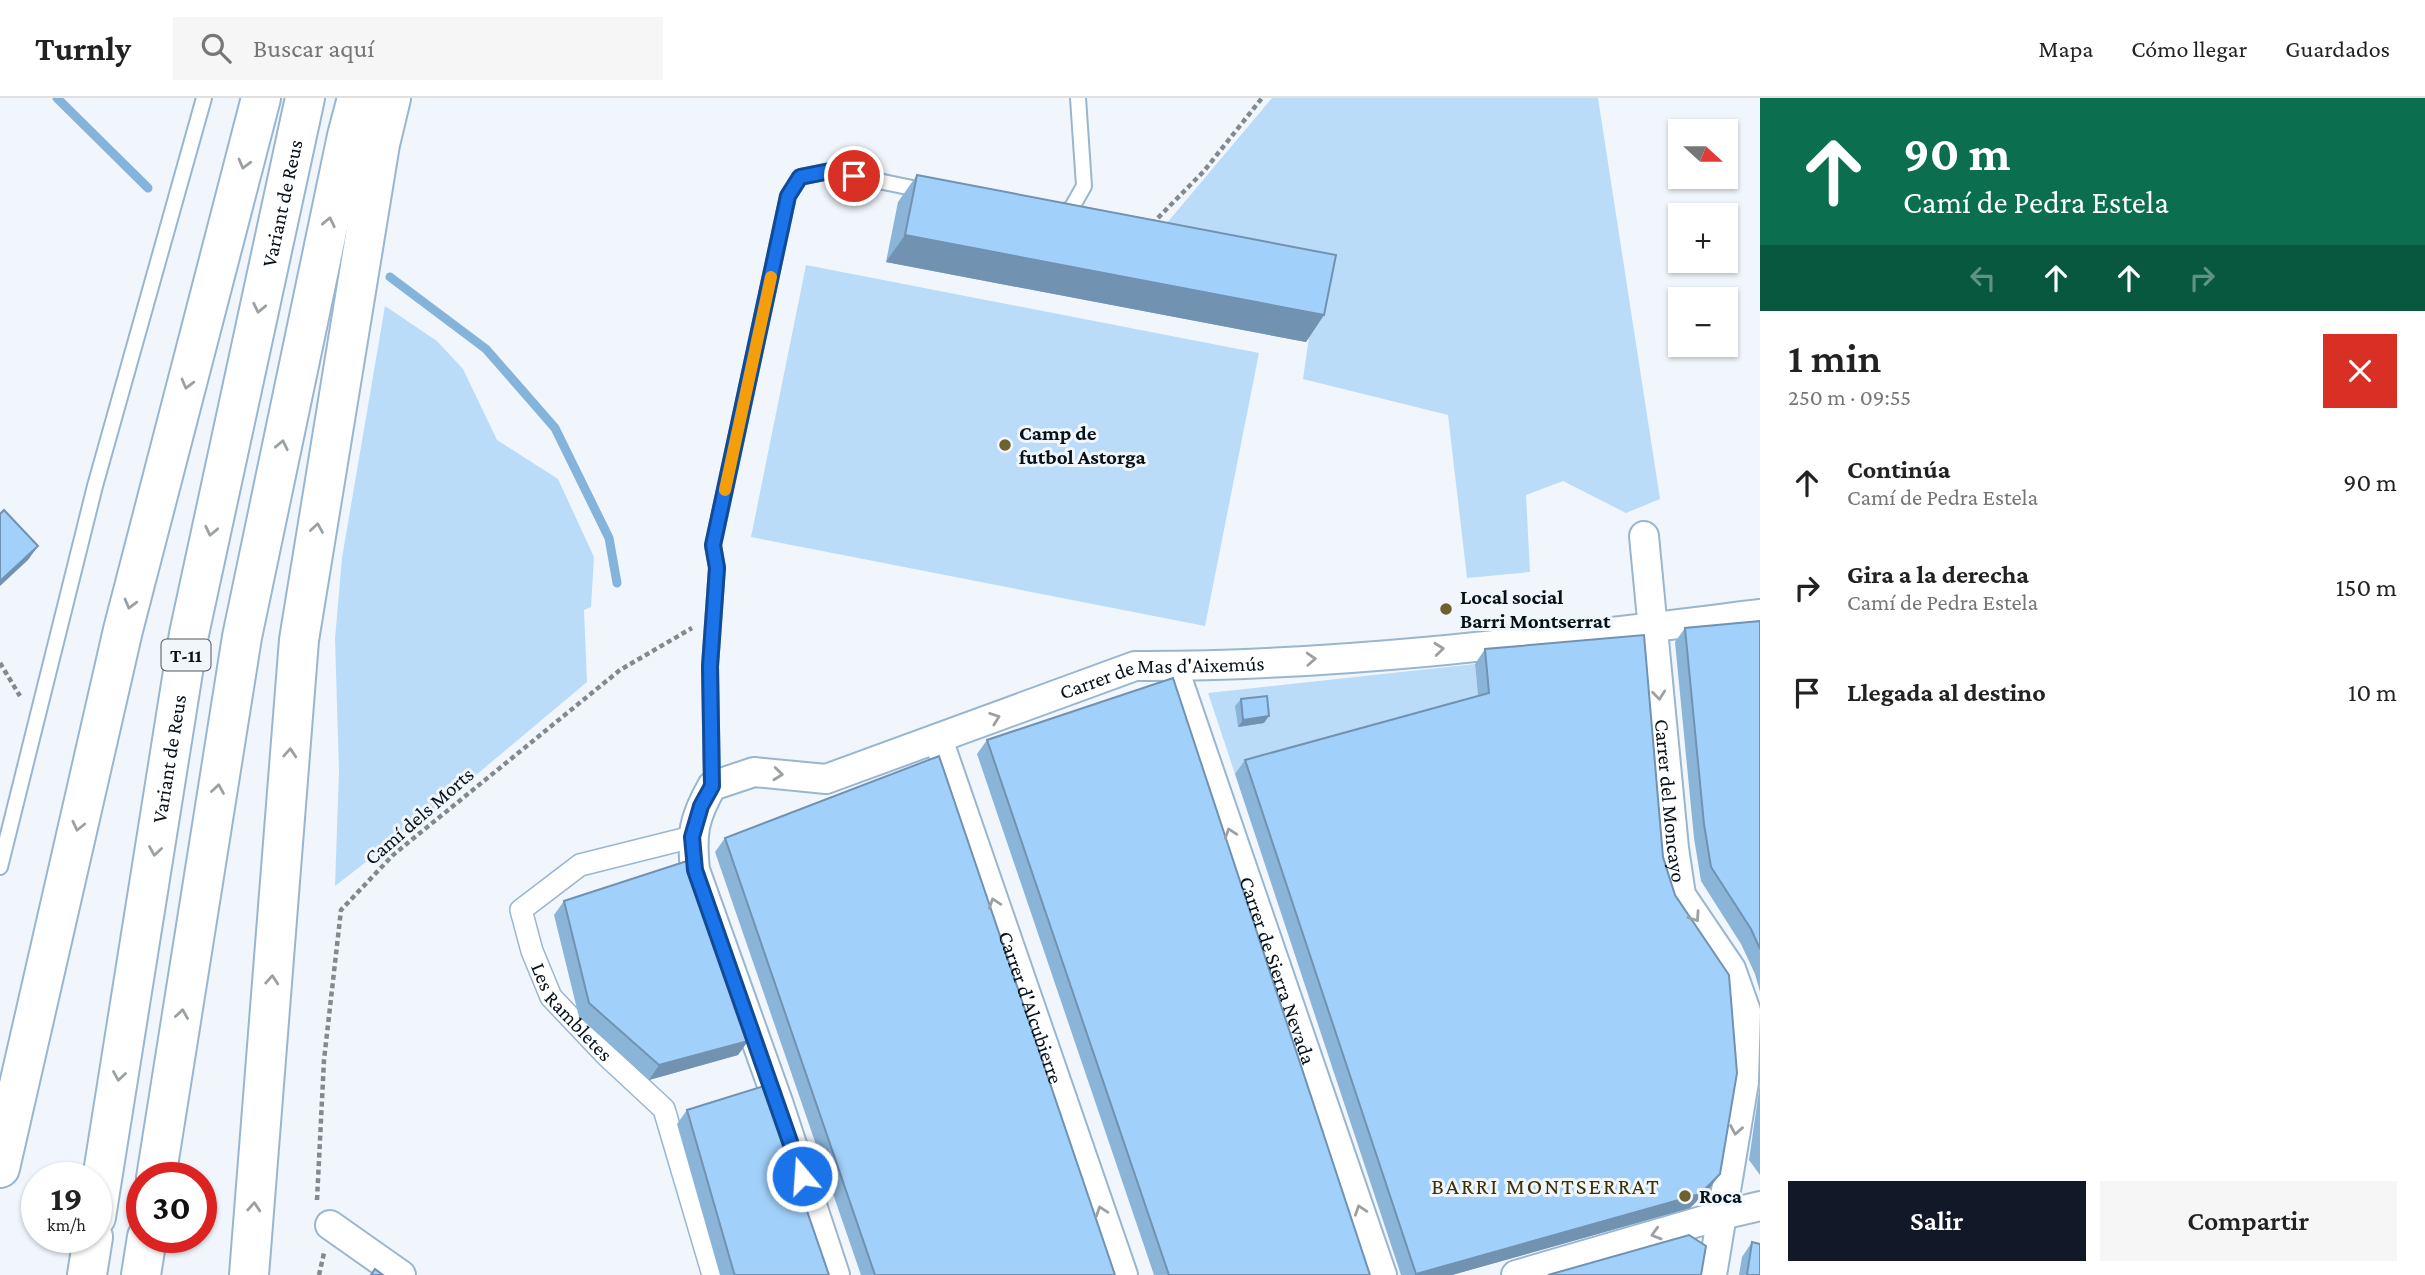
<!DOCTYPE html>
<html lang="es">
<head>
<meta charset="utf-8">
<style>
  body { margin:0; font-family:"Crimson Pro",serif; background:#f6f6f6; color:#222; height:100vh; display:flex; flex-direction:column; font-size:26px; white-space:nowrap }
  * { box-sizing:border-box; margin:0 }
  p { font-size:23px; color:#767676 }
  .icon { flex:none; width:38px; height:38px; fill:none; stroke:currentColor; stroke-width:2; stroke-linecap:round; stroke-linejoin:round }
  .map { position:relative; flex:1; overflow:hidden }
  .panel { display:flex; flex-direction:column; background:#fff; width:665px }
  .panel>* { flex:none }
  .banner { background:#0b6e4f; color:#fff; overflow:hidden }
  .needle { width:46px; rotate:111deg }
  .fabs { position:absolute; left:1668px; top:21px; display:grid; gap:14px }
  .fabs a { display:grid; place-items:center; width:70px; height:70px; border-radius:0px; background:#fff; box-shadow:0 2px 5px #0004; font-size:35px }
  .speed { position:absolute; left:21px; top:1064px; display:flex; gap:14px; font-size:35px; font-weight:700; text-align:center }
  .speed>* { display:grid; place-content:center; width:91px; height:91px; border-radius:50%; background:#fff; box-shadow:0 2px 5px #0004; line-height:1 }
  .speed small { font-size:18px; font-weight:400 }
  .speed .limit { border:10px solid #d22; background:#fff; color:#111 }
  .pin { position:absolute; display:grid; place-items:center; width:60px; height:60px; color:#fff; margin:-30px; border:4px solid #fff; border-radius:50%; box-shadow:0 2px 7px #0007 }
  .me { position:absolute; width:77px; margin:-38px; rotate:342deg; stroke-linejoin:round; filter:drop-shadow(0 0 5px #0008) }
  .turn { display:flex; align-items:center; gap:24px; height:147px; padding:0 28px; font-size:32px }
  .turn .icon { width:91px; height:91px; stroke-width:2.5 }
  .turn b { display:block; font-size:49px; line-height:60px }
  .lanes { display:flex; align-items:center; height:66px; padding:0 28px; background:#0003; justify-content:center; gap:35px; direction:ltr }
  .lanes .off { opacity:.35 }
  .round { display:grid; place-items:center; flex:none; width:74px; height:74px; border-radius:0px; background:#f6f6f6 }
  .headline { display:flex; align-items:center; justify-content:space-between; height:119px; padding:0 28px }
  h1 { font-size:42px; font-weight:600; line-height:52px }
  .primary-button { display:flex; gap:14px; margin-top:auto; padding:14px 28px }
  .primary-button a { flex:1; height:80px; border-radius:0px; background:#111827; color:#fff; font-size:28px; font-weight:600; line-height:80px; text-align:center }
  .primary-button a+a { background:#f6f6f6; color:#222 }
  ul { padding:0; list-style:none }
  li { display:flex; align-items:center; gap:21px; height:105px; padding:0 28px }
  li div { flex:1 }
  li b { display:block; font-size:26px }
  li em { font-style:normal }
  header { display:flex; align-items:center; gap:42px; box-sizing:border-box; height:98px; padding:0 35px; background:#fff; border-bottom:2px solid #e0e0e0 }
  header strong { font-size:33px }
  nav { display:flex; gap:38px; margin-inline-start:auto; font-size:24px }
  .search { width:490px; height:63px; background:#f6f6f6; display:flex; align-items:center; gap:18px; box-sizing:border-box; padding:0 24px; border-radius:0px; color:#767676; font-size:26px }
  main { display:flex; flex:1; min-height:0 }
  .map>svg:first-child { display:block }
  .green { fill:#bbdcf9 }
  .lines { fill:none; stroke-linecap:round; stroke-linejoin:round }
  .stream { stroke:#84b4dc; stroke-width:9 }
  .service-casing { stroke:#99b6d0; stroke-width:18 }
  .pedestrian-casing { stroke:#99b6d0; stroke-width:24 }
  .minor-casing { stroke:#99b6d0; stroke-width:32 }
  .motorway-casing { stroke:#99b6d0; stroke-width:42 }
  .path { stroke:#818a91; stroke-width:4.5; stroke-dasharray:5 3.5; stroke-linecap:butt }
  .service { stroke:#fff; stroke-width:14 }
  .pedestrian { stroke:#fff; stroke-width:21 }
  .minor { stroke:#fff; stroke-width:28 }
  .motorway { stroke:#fff; stroke-width:38 }
  .wall { fill:#8ab4d8 }
  .shaded-wall { fill:#7192b0 }
  .building { fill:#a1d1fb; stroke:#7192b0; stroke-width:2 }
  .oneway { stroke:#9ba0a3 }
  .route-casing { stroke:#114b97; stroke-width:18 }
  .route { stroke:#1a73e8; stroke-width:12 }
  .slow { stroke:#f59e0b; stroke-width:12 }
  .poi-dot { fill:#6e612e; stroke:#f0f6fc; stroke-width:2.5 }
  .labels { text-anchor:middle; stroke-width:6; stroke-linejoin:round; paint-order:stroke }
  .shield { fill:#f0f6fc; stroke:#4c565d; stroke-width:2 }
  .shield-label { font-size:19px; font-weight:bold; fill:#061119 }
  .street-label { font-size:21px; fill:#061119; stroke:#f0f6fc }
  .poi-label { font-size:21px; font-weight:bold; fill:#061119; stroke:#f0f6fc; text-anchor:start }
  .neighbourhood-label { font-size:23px; letter-spacing:2px; fill:#3b3105; stroke:#f0f6fc }
</style>
</head>
<body>
<header>
<strong>Turnly</strong>
<div class="search"><svg class="icon" aria-label="search" viewBox="0 0 24 24"><circle cx="10" cy="10" r="6"/><path d="M15 15l6 6"/></svg>Buscar aquí</div>
<nav><a>Mapa</a><a>Cómo llegar</a><a>Guardados</a></nav>
</header>
<main>
<div class="map">
<svg width="1760" height="1177" viewBox="0 0 1760 1177">
  <rect width="100%" height="100%" fill="#f0f6fc"/>
  <path class="green" d="M1272,0H1598L1660,401L1626,415L1563,383L1526,397L1530,474L1467,480L1448,317L1303,281L1317,184L1145,151Z
    M806,167L1259,255L1205,528L751,439Z
    M385,208L437,243L463,271L497,342L558,381L594,459L591,509L584,512L587,584L451,698L335,788L339,673L335,541L342,460Z
    M1475,566L1479,609L1235,676L1208,595Z"/>
  <g class="lines">
    <path class="stream" d="M57,0L148,90
      M390,179L486,251L555,330L609,440L617,485"/>
    <g class="service-casing">
      <path id="service" d="M1057,115L1071,111L1084,88L1078,0
        M712,688L710,568L717,469L713,448L788,98L800,79L830,73L927,93
        M0,769L95,388L204,0"/>
    </g>
    <g class="pedestrian-casing">
      <g id="pedestrian">
        <path id="s1" d="M692,739L580,767L521,812L532,853L551,899L607,958L664,1011L713,1177"/>
      </g>
    </g>
    <g class="minor-casing">
      <g id="minor">
        <path id="s2" d="M1644,438L1674,750L1681,797L1731,871L1746,913L1744,984L1712,1177"/>
        <path id="s3" d="M1173,568L1382,1177"/>
        <path id="s4" d="M938,641L1123,1177"/>
        <path d="M330,1127L401,1177"/>
        <path id="s5" d="M835,1177L778,1004L695,772C691,735 694,720 712,688L754,674L826,681L1135,568C1342,569 1555,541 1760,516"/>
        <path d="M1516,1177L1722,1117L1760,1108"/>
      </g>
    </g>
    <g class="motorway-casing">
      <g id="motorway">
        <path d="M0,1070L123,532L261,0"/>
        <path d="M156,1080L242,539L347,38L357,0"/>
        <path id="s6" d="M96,1119L189,536L305,0"/>
        <path d="M87,1177L93,1139"/>
        <path d="M141,1177L147,1139"/>
        <path d="M249,1177L299,542L380,46L391,0"/>
      </g>
    </g>
    <path class="path" d="M1152,126L1204,73L1262,0
      M0,565L20,598
      M317,1102L324,962L341,812L393,757L620,572L692,530
      M319,1177L324,1155"/>
    <use href="#service" class="service"/>
    <use href="#pedestrian" class="pedestrian"/>
    <use href="#minor" class="minor"/>
    <use href="#motorway" class="motorway"/>
  </g>
  <path class="wall" d="M917,77L1324,217L1306,244L886,164L898,104Z
    M1760,523V894L1755,876L1741,846L1701,783L1694,740L1675,544L1685,530Z
    M1485,551L1663,759L1710,1090L1690,1110L1452,1177H1401L1235,676L1245,662L1478,598L1475,566Z
    M1241,601L1264,625L1238,629L1235,608Z
    M987,642L1370,1177H1154L977,656Z
    M725,740L1115,1177H861L715,754Z
    M564,803L748,943L738,957L649,982L579,919L554,817Z
    M1760,985V1077L1749,1062Z
    M687,1012L829,1177H720L677,1026Z
    M1752,1144L1760,1177H1739L1742,1159Z"/>
  <path class="shaded-wall" d="M905,137L1324,217L1306,244L886,164Z
    M38,448L28,462L0,488V483Z
    M1269,618L1264,625L1238,629L1243,622Z
    M748,943L738,957L649,982L659,967Z
    M1720,1076L1710,1090L1690,1110L1452,1177H1415Z"/>
  <path class="building" d="M917,77L1336,157L1324,217L905,137Z
    M4,412L38,448L0,483V416Z
    M1760,523V851L1751,831L1711,769L1704,726L1685,530Z
    M1644,537L1663,759L1675,797L1729,877L1737,975L1720,1076L1700,1096L1416,1176L1245,662L1489,595L1485,551Z
    M1173,580L1370,1177H1169L987,642Z
    M1267,598L1269,618L1243,622L1241,601Z
    M939,658L1115,1177H875L725,740Z
    M687,763L748,943L659,967L589,905L564,803Z
    M764,988L829,1177H735L734,1175L687,1012Z
    M1689,1137L1706,1148L1701,1177H1548Z
    M1752,1144L1760,1146V1177H1747Z
    M375,1171L383,1177H371Z"/>
  <defs><path id="oneway-chevron" d="M-2-3.5L2.5 0L-2 3.5" fill="none" stroke-width="1.6" stroke-linecap="round" stroke-linejoin="round" transform="scale(1.75)"/></defs>
  <g class="oneway">
    <use href="#oneway-chevron" transform="translate(244 66) rotate(105)"/>
    <use href="#oneway-chevron" transform="translate(329 124) rotate(-78)"/>
    <use href="#oneway-chevron" transform="translate(259 210) rotate(102)"/>
    <use href="#oneway-chevron" transform="translate(187 286) rotate(105)"/>
    <use href="#oneway-chevron" transform="translate(282 347) rotate(-78)"/>
    <use href="#oneway-chevron" transform="translate(317 430) rotate(-81)"/>
    <use href="#oneway-chevron" transform="translate(211 433) rotate(102)"/>
    <use href="#oneway-chevron" transform="translate(130 506) rotate(105)"/>
    <use href="#oneway-chevron" transform="translate(1439 551) rotate(-6)"/>
    <use href="#oneway-chevron" transform="translate(1311 561) rotate(-3)"/>
    <use href="#oneway-chevron" transform="translate(1659 597) rotate(84)"/>
    <use href="#oneway-chevron" transform="translate(995 620) rotate(-20)"/>
    <use href="#oneway-chevron" transform="translate(290 655) rotate(-86)"/>
    <use href="#oneway-chevron" transform="translate(778 676) rotate(6)"/>
    <use href="#oneway-chevron" transform="translate(218 691) rotate(-81)"/>
    <use href="#oneway-chevron" transform="translate(78 728) rotate(103)"/>
    <use href="#oneway-chevron" transform="translate(1230 735) rotate(-109)"/>
    <use href="#oneway-chevron" transform="translate(155 753) rotate(99)"/>
    <use href="#oneway-chevron" transform="translate(994 805) rotate(-109)"/>
    <use href="#oneway-chevron" transform="translate(1695 819) rotate(56)"/>
    <use href="#oneway-chevron" transform="translate(272 882) rotate(-86)"/>
    <use href="#oneway-chevron" transform="translate(182 916) rotate(-81)"/>
    <use href="#oneway-chevron" transform="translate(119 978) rotate(99)"/>
    <use href="#oneway-chevron" transform="translate(1736 1032) rotate(100)"/>
    <use href="#oneway-chevron" transform="translate(254 1109) rotate(-86)"/>
    <use href="#oneway-chevron" transform="translate(1360 1112) rotate(-109)"/>
    <use href="#oneway-chevron" transform="translate(1101 1113) rotate(-109)"/>
    <use href="#oneway-chevron" transform="translate(1656 1136) rotate(164)"/>
  </g>
  <g class="lines">
    <g class="route-casing">
      <path id="route" d="M802,1078L695,772L692,739L701,708L712,688L710,568L717,470L713,447L788,98L800,79L830,73L854,78"/>
    </g>
    <use href="#route" class="route"/>
    <path class="slow" d="M725,392L771,179"/>
  </g>
  <g class="poi-dot">
    <circle cx="1005" cy="347" r="7"/>
    <circle cx="1446" cy="511" r="7"/>
    <circle cx="1685" cy="1098" r="7"/>
  </g>
  <g class="labels">
    <rect class="shield" x="161.5" y="541.5" width="49" height="31" rx="5"/>
    <g class="shield-label">
      <text x="186" y="564">T-11</text>
    </g>
    <g class="street-label">
      <text dy="7" stroke="none"><textPath href="#s6" startOffset="1031">Variant de Reus</textPath></text>
      <text dy="7" stroke="none"><textPath href="#s5" startOffset="987">Carrer de Mas d'Aixemús</textPath></text>
      <text dy="7" stroke="none"><textPath href="#s6" startOffset="464">Variant de Reus</textPath></text>
      <text dy="7" stroke="none"><textPath href="#s2" startOffset="266">Carrer del Moncayo</textPath></text>
      <text transform="translate(419 718) rotate(-41)" y="7">Camí dels Morts</text>
      <text dy="7" stroke="none"><textPath href="#s3" startOffset="322">Carrer de Sierra Nevada</textPath></text>
      <text dy="7" stroke="none"><textPath href="#s4" startOffset="284">Carrer d'Alcubierre</textPath></text>
      <text dy="7" stroke="none"><textPath href="#s1" startOffset="306">Les Rambletes</textPath></text>
    </g>
    <g class="poi-label">
      <text x="1019" y="342">Camp de<tspan x="1019" dy="24">futbol Astorga</tspan></text>
      <text x="1460" y="506">Local social<tspan x="1460" dy="24">Barri Montserrat</tspan></text>
      <text x="1699" y="1105">Roca</text>
    </g>
    <g class="neighbourhood-label">
      <text x="1546" y="1096">BARRI MONTSERRAT</text>
    </g>
  </g>
</svg>
<div class="fabs">
<a><svg class="needle" viewBox="-14 -14 28 28"><path d="M0-13l5 13h-10z" fill="#e53935"/><path d="M0 13l5-13h-10z" fill="#767676"/></svg></a>
<a>+</a>
<a>−</a>
</div>
<div class="speed"><div>19<small>km/h</small></div><div class="limit">30</div></div>
<div class="pin" style="left:854px;top:78px;background:#d93025"><svg class="icon" aria-label="arrive" viewBox="0 0 24 24"><path d="M6 21V4h12l-3 4 3 4H6"/></svg></div>
<svg class="me" style="left:802px;top:1078px" viewBox="-20 -20 40 40"><circle r="17" fill="#1a73e8" stroke="#fff" stroke-width="3"/><path d="M0-11L8 9 0 5-8 9z" fill="#fff"/></svg>
</div>
<section class="panel">
<div class="banner">
<div class="turn"><svg class="icon" aria-label="ahead" viewBox="0 0 24 24"><path d="M12 20V5M6 11l6-6 6 6"/></svg><div><b>90 m</b>Camí de Pedra Estela</div></div>
<div class="lanes"><svg class="icon off" aria-label="left" viewBox="0 0 24 24"><path d="M17 20v-9H6M10 6l-5 5 5 5"/></svg><svg class="icon" aria-label="ahead" viewBox="0 0 24 24"><path d="M12 20V5M6 11l6-6 6 6"/></svg><svg class="icon" aria-label="ahead" viewBox="0 0 24 24"><path d="M12 20V5M6 11l6-6 6 6"/></svg><svg class="icon off" aria-label="right" viewBox="0 0 24 24"><path d="M7 20v-9h11M14 6l5 5-5 5"/></svg></div>
</div>
<div class="headline"><div><h1>1 min</h1><p>250 m · 09:55</p></div><a class="round" style="background:#d93025;color:#fff"><svg class="icon" aria-label="close" viewBox="0 0 24 24"><path d="M6 6l12 12M18 6L6 18"/></svg></a></div>
<ul>
<li><svg class="icon" aria-label="ahead" viewBox="0 0 24 24"><path d="M12 20V5M6 11l6-6 6 6"/></svg><div><b>Continúa</b><p>Camí de Pedra Estela</p></div><em>90 m</em></li>
<li><svg class="icon" aria-label="right" viewBox="0 0 24 24"><path d="M7 20v-9h11M14 6l5 5-5 5"/></svg><div><b>Gira a la derecha</b><p>Camí de Pedra Estela</p></div><em>150 m</em></li>
<li><svg class="icon" aria-label="arrive" viewBox="0 0 24 24"><path d="M6 21V4h12l-3 4 3 4H6"/></svg><div><b>Llegada al destino</b></div><em>10 m</em></li>
</ul>
<div class="primary-button"><a>Salir</a><a>Compartir</a></div>
</section>
</main>
</body>
</html>
